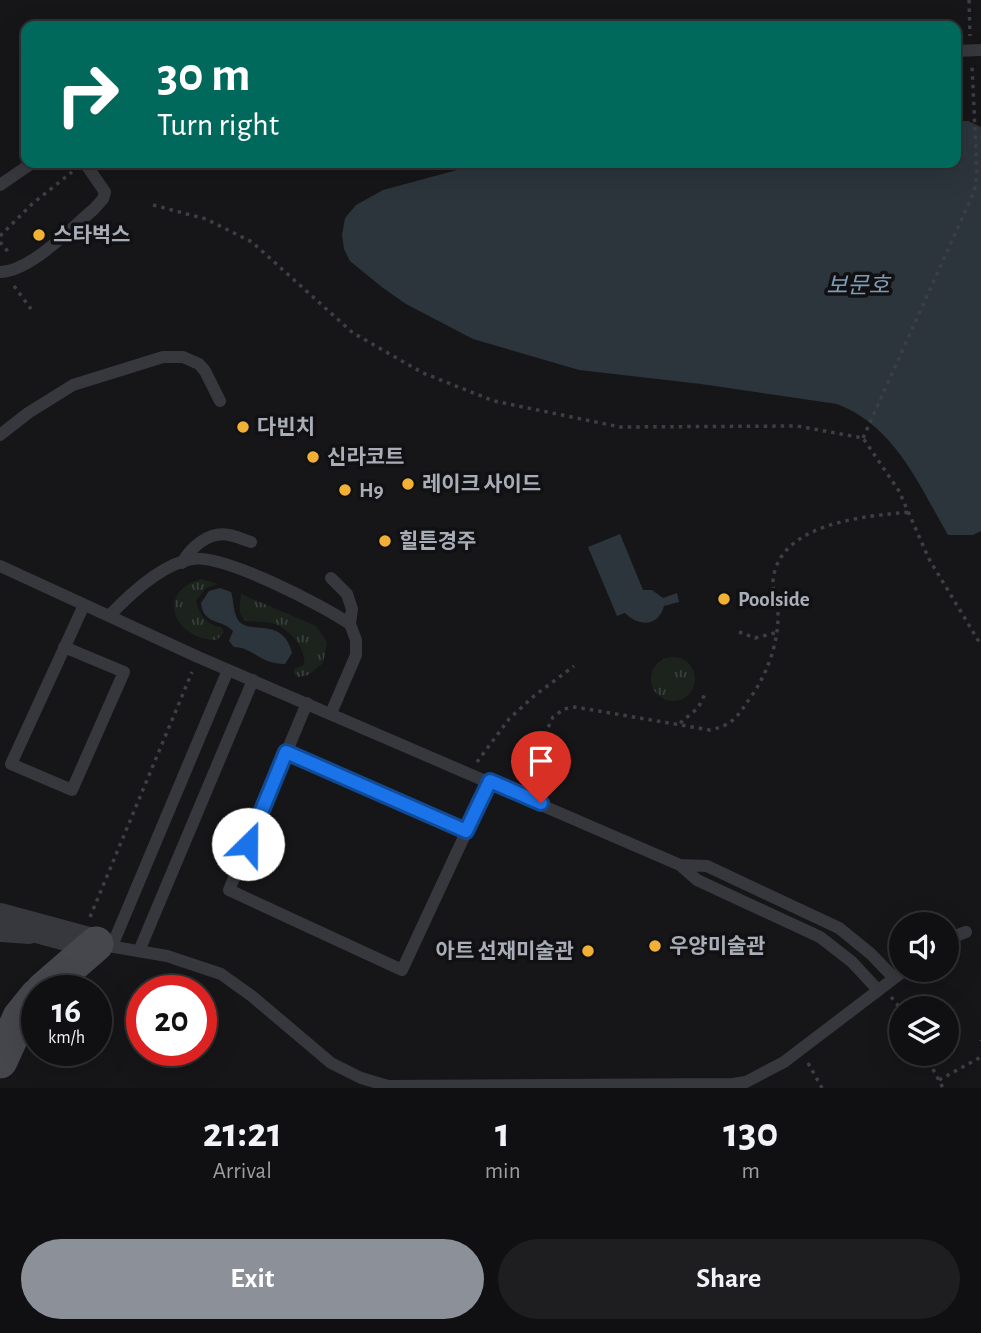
<!DOCTYPE html>
<html lang="en">
<head>
<meta charset="utf-8">
<style>
  body { margin:0; font-family:"Alegreya Sans","Noto Sans KR",sans-serif; background:#1e1e20; color:#f1f3f6; height:100vh; display:flex; flex-direction:column; font-size:26px; white-space:nowrap }
  * { box-sizing:border-box; margin:0 }
  p { font-size:23px; color:#9c9d9f }
  .icon { flex:none; width:38px; height:38px; fill:none; stroke:currentColor; stroke-width:2; stroke-linecap:round; stroke-linejoin:round }
  .map { position:relative; height:1088px; overflow:hidden }
  .sheet { display:flex; flex-direction:column; background:#101012; flex:1 }
  .sheet>* { flex:none }
  .top-card { position:absolute; left:21px; top:21px; width:940px; height:147px; border-radius:14px; box-shadow:0 7px 28px #0002,0 0 0 2px #303032; background:#00695c; color:#fff; overflow:hidden }
  .buttons { position:absolute; left:889px; top:912px; display:grid; gap:14px }
  .buttons a { display:grid; place-items:center; width:70px; height:70px; border-radius:50%; background:#101012; box-shadow:0 7px 28px #0002,0 0 0 2px #303032; font-size:35px }
  .speed { position:absolute; left:21px; top:975px; display:flex; gap:14px; font-size:35px; font-weight:700; text-align:center }
  .speed>* { display:grid; place-content:center; width:91px; height:91px; border-radius:50%; background:#101012; box-shadow:0 7px 28px #0002,0 0 0 2px #303032; line-height:1 }
  .speed small { font-size:18px; font-weight:400 }
  .speed .limit { border:10px solid #d22; background:#fff; color:#111 }
  .pin { position:absolute; display:grid; place-items:center; width:60px; height:60px; color:#fff; margin:-72px -30px; border-radius:50% 50% 50% 0; rotate:-45deg; box-shadow:0 0 7px #0007 }
  .pin .icon { rotate:45deg }
  .me { position:absolute; width:77px; margin:-38px; rotate:23deg; stroke-linejoin:round; filter:drop-shadow(0 0 5px #0008) }
  .turn { display:flex; align-items:center; gap:24px; height:147px; padding:0 21px; font-size:32px }
  .turn .icon { width:91px; height:91px; stroke-width:2.5 }
  .turn b { display:block; font-size:49px; line-height:60px }
  .eta { display:flex; justify-content:space-evenly; align-items:center; height:119px; text-align:center }
  .eta b { font-size:42px; font-weight:700; line-height:49px }
  .action { display:flex; gap:14px; margin-top:auto; padding:14px 21px }
  .action a { flex:1; height:80px; border-radius:42px; background:#8c9099; color:#fff; font-size:28px; font-weight:700; line-height:80px; text-align:center }
  .action a+a { background:#1e1e20; color:#f1f3f6 }
  .map>svg:first-child { display:block }
  .grass { fill:url(#grass-tufts) }
  .water { fill:#2c353c }
  .lines { fill:none; stroke-linecap:round; stroke-linejoin:round }
  .path { stroke:#3d3f44; stroke-width:3.5; stroke-dasharray:3.5 5; stroke-linecap:butt }
  .service { stroke:#37383d; stroke-width:12 }
  .tertiary { stroke:#37383d; stroke-width:30 }
  .secondary { stroke:#45474d; stroke-width:35 }
  .route-casing { stroke:#114b97; stroke-width:18 }
  .route { stroke:#1a73e8; stroke-width:12 }
  .poi-dot { fill:#f2b134; stroke:#111113; stroke-width:2.5 }
  .labels { text-anchor:middle; stroke-width:7; stroke-linejoin:round; paint-order:stroke }
  .poi-label { font-size:21px; font-weight:bold; fill:#a8adb8; stroke:#111113; text-anchor:start }
  .water-label { font-size:23px; font-style:italic; fill:#7f9bb3; stroke:#111113 }
</style>
</head>
<body>
<div class="map">
<svg width="981" height="1088" viewBox="0 0 981 1088">
  <defs>
    <pattern id="grass-tufts" width="24" height="20" patternUnits="userSpaceOnUse" patternTransform="scale(1.75)"><rect width="24" height="20" fill="#1c231d"/><path d="M3 7l-1-3M5 7V3M7 7l1-3M15 17l-1-3M17 17v-4M19 17l1-3" fill="none" stroke="#3a403c"/></pattern>
  </defs>
  <rect width="100%" height="100%" fill="#161618"/>
  <path class="grass" d="M201,579L218,584L206,588L196,600C199,615 206,625 221,627L224,632L217,640C176,640 153,594 201,579Z
    M241,594L316,626L327,642L323,663L308,675L298,677L294,674V669L304,665C307,649 290,630 275,624C266,621 256,622 246,621C237,614 240,605 241,594Z
    M651 679a22 22 0 1 1 44 0a22 22 0 1 1-44 0Z"/>
  <path class="water" d="M956,121H968L981,127V531L973,535H948C919,485 895,426 837,404L701,384L579,370L473,339L406,304L383,288L350,261L344,249L342,235L345,218L356,205L383,190L483,163H956Z
    M620,534L643,590H652L663,598L677,593L679,602L664,606C658,627 639,627 625,613L617,616L588,547Z
    M220,588L231,592C234,601 233,612 238,620C249,636 283,615 292,653L285,664C259,664 253,647 234,647L229,641L233,631C222,619 203,625 201,603L209,591Z"/>
  <g class="lines">
    <path class="path" d="M969,0L970,36
      M153,205L206,219L252,242L353,333L423,373L494,401L620,427L797,426L863,438L899,491L929,559L981,645
      M0,236L32,204L72,172
      M0,242L10,254
      M14,286L31,309
      M863,438L974,192L977,174L972,65
      M739,632L755,638L775,633
      M680,723L698,708L706,692
      M477,762L509,719L534,696L574,666
      M523,781L553,717L564,709L575,707L710,730C733,725 737,717 750,698C767,675 779,642 778,613C777,602 773,592 773,581C778,523 865,516 910,512
      M90,917L192,672
      M891,997L901,1009
      M981,1040V1041
      M925,1054L943,1088
      M808,1063L822,1088
      M939,1080L981,1057"/>
    <path class="service" d="M956,51L981,50
      M0,185L32,163
      M0,272C30,272 71,228 94,209L103,199L105,192L85,163
      M0,435L28,413L73,385L163,357H183L199,364L205,371L220,401
      M182,563C191,547 209,531 229,535C236,536 244,540 251,542
      M0,566L198,657L680,865L697,880L820,937L852,962L878,990
      M331,578L347,594L352,609L350,624L356,640V655L331,713
      M109,616C129,595 162,564 192,559C224,554 322,605 350,624
      M64,647L124,672L72,790L11,764L84,605
      M307,703L229,890L402,970L490,781
      M286,752L466,831
      M680,865L707,866L839,928L871,954L894,978
      M0,936L30,938
      M947,939L966,932
      M97,944L167,956L221,974L253,997L331,1063L361,1078L388,1086L733,1084L746,1082L784,1062L905,970
      M112,946L228,670
      M139,951L253,680"/>
    <path class="tertiary" d="M0,918L96,944"/>
    <path class="secondary" d="M43,990L96,944
      M0,1061L20,1017L37,996"/>
  </g>
  <g class="lines">
    <g class="route-casing">
      <path id="route" d="M248,844L286,752L466,831L490,781L541,803"/>
    </g>
    <use href="#route" class="route"/>
  </g>
  <g class="poi-dot">
    <circle cx="39" cy="235" r="7"/>
    <circle cx="243" cy="427" r="7"/>
    <circle cx="313" cy="457" r="7"/>
    <circle cx="408" cy="484" r="7"/>
    <circle cx="345" cy="490" r="7"/>
    <circle cx="385" cy="541" r="7"/>
    <circle cx="724" cy="599" r="7"/>
    <circle cx="655" cy="946" r="7"/>
    <circle cx="588" cy="951" r="7"/>
  </g>
  <g class="labels">
    <g class="poi-label">
      <text x="53" y="242">스타벅스</text>
      <text x="257" y="434">다빈치</text>
      <text x="327" y="464">신라코트</text>
      <text x="422" y="491">레이크 사이드</text>
      <text x="359" y="497">H9</text>
      <text x="399" y="548">힐튼경주</text>
      <text x="738" y="606">Poolside</text>
      <text x="669" y="953">우양미술관</text>
      <text x="574" y="958" text-anchor="end">아트 선재미술관</text>
    </g>
    <g class="water-label">
      <text x="858" y="293">보문호</text>
    </g>
  </g>
</svg>
<div class="buttons">
<a><svg class="icon" aria-label="sound" viewBox="0 0 24 24"><path d="M4 9h4l5-4v14l-5-4H4zM17 9q2 3 0 6"/></svg></a>
<a><svg class="icon" aria-label="layers" viewBox="0 0 24 24"><path d="M12 4l9 5-9 5-9-5zM3 14l9 5 9-5"/></svg></a>
</div>
<div class="speed"><div>16<small>km/h</small></div><div class="limit">20</div></div>
<div class="pin" style="left:541px;top:803px;background:#d93025"><svg class="icon" aria-label="arrive" viewBox="0 0 24 24"><path d="M6 21V4h12l-3 4 3 4H6"/></svg></div>
<svg class="me" style="left:248px;top:844px" viewBox="-20 -20 40 40"><circle r="19" fill="#fff"/><path d="M0-13L10 11 0 6-10 11z" fill="#1a73e8"/></svg>
<div class="top-card">
<div class="turn"><svg class="icon" aria-label="right" viewBox="0 0 24 24"><path d="M7 20v-9h11M14 6l5 5-5 5"/></svg><div><b>30 m</b>Turn right</div></div>
</div>
</div>
<section class="sheet">
<div class="eta">
<div><b>21:21</b><p>Arrival</p></div>
<div><b>1</b><p>min</p></div>
<div><b>130</b><p>m</p></div>
</div>
<div class="action"><a>Exit</a><a>Share</a></div>
</section>
</body>
</html>
